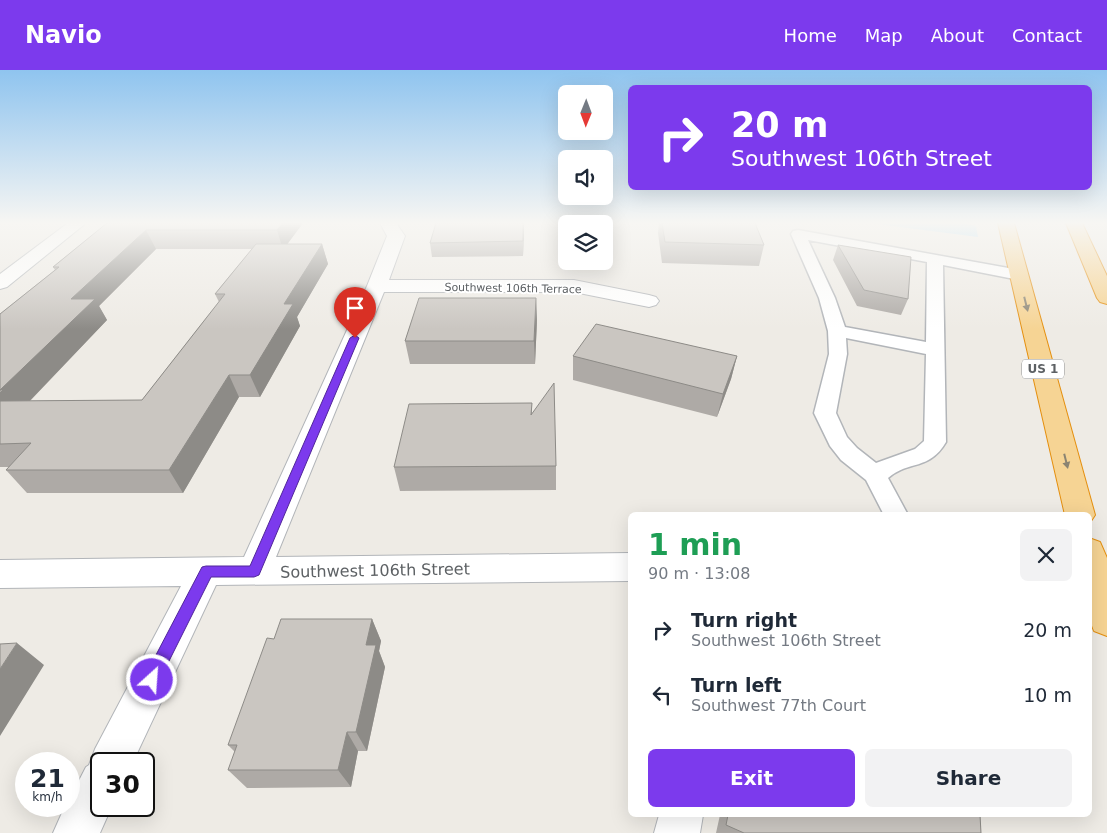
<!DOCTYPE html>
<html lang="en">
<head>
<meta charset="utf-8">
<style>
  body { margin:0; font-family:"DejaVu Sans",sans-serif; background:#f2f2f3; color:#1f2937; height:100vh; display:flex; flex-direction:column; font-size:19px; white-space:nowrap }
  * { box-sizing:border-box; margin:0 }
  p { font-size:16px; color:#747a83 }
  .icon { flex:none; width:28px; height:28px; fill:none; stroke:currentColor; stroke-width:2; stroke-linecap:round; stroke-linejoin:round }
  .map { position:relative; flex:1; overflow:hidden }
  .details { position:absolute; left:628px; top:442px; width:464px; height:305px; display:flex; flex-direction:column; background:#fff; border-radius:8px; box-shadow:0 5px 20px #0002 }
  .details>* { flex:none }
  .hud { position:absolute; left:628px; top:15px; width:464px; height:105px; border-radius:8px; box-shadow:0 5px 20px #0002; background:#7c3aed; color:#fff; overflow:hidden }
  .needle { width:32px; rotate:181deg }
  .buttons { position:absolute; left:558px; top:15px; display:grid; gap:10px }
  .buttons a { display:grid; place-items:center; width:55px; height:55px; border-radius:8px; background:#fff; box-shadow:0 5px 20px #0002; font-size:25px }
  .speed { position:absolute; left:15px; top:682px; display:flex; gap:10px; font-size:25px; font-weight:700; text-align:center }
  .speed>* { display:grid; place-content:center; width:65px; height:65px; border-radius:50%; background:#fff; box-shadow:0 5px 20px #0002; line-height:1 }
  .speed small { font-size:12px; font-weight:400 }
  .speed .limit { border:2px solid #111; border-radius:8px; background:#fff; color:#111 }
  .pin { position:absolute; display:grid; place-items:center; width:42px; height:42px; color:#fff; margin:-51px -21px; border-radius:50% 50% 50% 0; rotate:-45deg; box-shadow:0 0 5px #0007 }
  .pin .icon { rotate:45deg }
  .me { position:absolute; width:55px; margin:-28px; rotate:26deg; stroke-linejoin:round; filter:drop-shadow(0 0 4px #0008) }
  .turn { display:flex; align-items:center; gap:18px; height:105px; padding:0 20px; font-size:22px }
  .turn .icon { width:65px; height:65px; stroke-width:2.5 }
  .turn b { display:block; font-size:35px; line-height:42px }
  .round { display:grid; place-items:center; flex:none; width:52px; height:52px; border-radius:8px; background:#f2f2f3 }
  .head { display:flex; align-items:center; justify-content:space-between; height:85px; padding:0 20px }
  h1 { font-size:30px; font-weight:700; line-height:38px; color:#1e9e55 }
  .primary-button { display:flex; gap:10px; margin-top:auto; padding:10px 20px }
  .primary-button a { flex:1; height:58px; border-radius:8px; background:#7c3aed; color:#fff; font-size:20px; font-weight:700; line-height:58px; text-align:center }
  .primary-button a+a { background:#f2f2f3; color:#1f2937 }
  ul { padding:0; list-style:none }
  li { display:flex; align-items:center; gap:15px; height:65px; padding:0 20px }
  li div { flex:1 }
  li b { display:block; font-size:19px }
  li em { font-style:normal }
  header { display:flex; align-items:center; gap:30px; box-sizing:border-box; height:70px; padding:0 25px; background:#7c3aed; color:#fff }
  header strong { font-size:24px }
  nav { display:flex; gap:28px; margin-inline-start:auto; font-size:18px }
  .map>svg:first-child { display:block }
  .water { fill:#a9ddf9 }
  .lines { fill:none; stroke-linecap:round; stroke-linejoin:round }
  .lane-casing { stroke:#b2b5b9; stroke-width:3 }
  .street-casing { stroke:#b2b5b9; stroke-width:2 }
  .secondary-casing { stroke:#b1b5b9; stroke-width:2 }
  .highway-casing { stroke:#e48f0f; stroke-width:2 }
  .lane { fill:#fff; fill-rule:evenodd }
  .street { fill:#fff; fill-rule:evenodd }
  .secondary { fill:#fff; fill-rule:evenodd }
  .highway { fill:#f6d494; fill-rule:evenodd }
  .wall { fill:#aeaaa6; fill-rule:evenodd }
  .shaded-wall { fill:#8d8b87 }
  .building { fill:#cac6c1; stroke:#8d8b87 }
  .oneway { fill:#8b8472 }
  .route { fill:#7c3aed; stroke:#51269a }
  .labels { text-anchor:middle; stroke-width:4; stroke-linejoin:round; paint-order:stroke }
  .far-street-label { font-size:11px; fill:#5d6164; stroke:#fff }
  .shield { fill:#fff; stroke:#8e9092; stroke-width:1 }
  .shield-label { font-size:12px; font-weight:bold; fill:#5d6164 }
  .near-street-label { font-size:16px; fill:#5d6164; stroke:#fff }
</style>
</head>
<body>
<header>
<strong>Navio</strong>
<nav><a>Home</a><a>Map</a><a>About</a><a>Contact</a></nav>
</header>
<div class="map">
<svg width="1107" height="763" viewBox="0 0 1107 763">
  <rect width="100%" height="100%" fill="#eeebe5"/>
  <path class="water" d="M869,153H964L976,156L978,167Z"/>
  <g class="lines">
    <g class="lane-casing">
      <path id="lane" d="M798,160L1019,200L1025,202L1027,205L1025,208L1019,210L943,195L946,372C929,401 909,390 888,408L908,445H884L866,410L841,390L830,376L814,343L829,284L828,261L819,228L791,164L793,161ZM808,170L927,192L926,272L845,257L835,228ZM846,268L926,284L924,371L915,379L876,393L857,378L847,367L836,343L847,284Z"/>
    </g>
    <g class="street-casing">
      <path id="street" d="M380,153H396L405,166L389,210H574L649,225L656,227L659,231L656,235L649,237L574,222H384L276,487L630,483V511L216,515L132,694H101V736H112L100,763H53L65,736H69V730L86,697L89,695L95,679L181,516L0,518V490L244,487L367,216L387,166Z
        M659,745H703L700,763H654Z"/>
    </g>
    <g class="secondary-casing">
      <path id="secondary" d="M68,153H86L7,217L0,219V204Z"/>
    </g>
    <g class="highway-casing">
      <path id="highway" d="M998,153H1014L1095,445L1089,454V445H1065Z
        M1066,153H1082L1107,206V234L1100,232L1097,228Z
        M1089,468L1100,472L1107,488V566L1094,561L1089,548Z"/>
    </g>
    <use href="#lane" class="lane"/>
    <use href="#street" class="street"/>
    <use href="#secondary" class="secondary"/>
    <use href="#highway" class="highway"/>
  </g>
  <path class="wall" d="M107,153H303L287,174H322L328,194L297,247L300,256L260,327H239L183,423H27L6,400L9,397H0V244L55,200L53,197ZM156,179H252L215,224L219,232L142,330L30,331L107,250L99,236Z
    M659,153H755L764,175L759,196L662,193L658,163Z
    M524,157L523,186L432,187L430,173Z
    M838,175L908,229L901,245L857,236L833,190Z
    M536,228L537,250L535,294H410L405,271Z
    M573,286H737L731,309L717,347L573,310Z
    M532,333V344L556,396V420L400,421L394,397Z
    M372,549L381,571L379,581L385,597L367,681H358L351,717L247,718L228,700L235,682L228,675L274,569Z
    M720,745H980L981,763H716Z"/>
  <path class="shaded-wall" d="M283,153H303L283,180L277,160Z
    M523,153H524V157L523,186Z
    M146,160L156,179L99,236L107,250L20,341L0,340V320L71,229Z
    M322,174L328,194L297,247L300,256L260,327L250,305L284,234Z
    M536,228L537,250L535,294L534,271Z
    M737,286L731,309L717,347L723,324Z
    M229,305L239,327L183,423L169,400Z
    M372,549L381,571L379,581L385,597L367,681L356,662L366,575Z
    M17,573L44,595L0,666V599Z
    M347,662L358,681L351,717L338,700Z"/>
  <path class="building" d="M107,153H283L277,160H146L71,229H95L0,320H3L0,323V244L59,197H53Z
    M436,153H523V171L430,173Z
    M662,153H755L764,175L665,172Z
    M256,174H322L284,234H293L250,305H229L169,400H6L31,373L0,374V331L142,330L225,224H215Z
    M838,175L911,187L908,229L864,220Z
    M419,228H536L534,271H405Z
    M596,254L737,286L723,324L573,286Z
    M554,313L556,396L394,397L409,334L532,333L531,345Z
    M281,549H372L366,575H376L356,662H347L338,700H228L237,675H228L267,568L274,569Z
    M17,573L0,599V574Z
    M728,745H980L981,763H744L726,755Z"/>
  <defs><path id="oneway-solid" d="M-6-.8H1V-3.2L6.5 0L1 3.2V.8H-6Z" transform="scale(1.25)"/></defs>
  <g class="oneway">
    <use href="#oneway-solid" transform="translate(1026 234) rotate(76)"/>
    <use href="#oneway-solid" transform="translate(1066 391) rotate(76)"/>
  </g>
  <linearGradient id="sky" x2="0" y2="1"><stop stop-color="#8fc4ef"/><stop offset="0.59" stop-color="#f7f6f3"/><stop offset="1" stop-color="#f7f6f3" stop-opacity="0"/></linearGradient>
  <rect width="1107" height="259" fill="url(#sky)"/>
  <path class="route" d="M355,265L359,268L259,505L254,507H211L157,615L152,617L146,615L144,610L146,604L202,497L206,496H250L350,268Z"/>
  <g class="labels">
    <g class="far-street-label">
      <text transform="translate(513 218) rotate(1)" y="4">Southwest 106th Terrace</text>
    </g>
    <rect class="shield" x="1022" y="289.5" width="42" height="19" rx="4"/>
    <g class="shield-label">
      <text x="1043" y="303">US 1</text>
    </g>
    <g class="near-street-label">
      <text transform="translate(375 500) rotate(-1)" y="6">Southwest 106th Street</text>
    </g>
  </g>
</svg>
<div class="buttons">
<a><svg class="needle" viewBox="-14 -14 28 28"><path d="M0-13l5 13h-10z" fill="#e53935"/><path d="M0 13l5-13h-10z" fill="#747a83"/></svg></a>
<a><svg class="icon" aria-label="sound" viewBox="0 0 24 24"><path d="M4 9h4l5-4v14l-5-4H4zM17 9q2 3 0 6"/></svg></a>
<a><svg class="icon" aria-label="layers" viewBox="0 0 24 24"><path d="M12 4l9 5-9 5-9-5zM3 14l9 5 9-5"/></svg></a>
</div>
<div class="speed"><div>21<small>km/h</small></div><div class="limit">30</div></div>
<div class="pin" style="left:355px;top:268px;background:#d93025"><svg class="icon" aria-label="arrive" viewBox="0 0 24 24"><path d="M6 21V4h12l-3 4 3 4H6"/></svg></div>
<svg class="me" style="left:152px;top:610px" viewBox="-20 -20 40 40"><circle r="17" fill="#7c3aed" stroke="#fff" stroke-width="3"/><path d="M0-11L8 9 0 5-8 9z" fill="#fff"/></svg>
<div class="hud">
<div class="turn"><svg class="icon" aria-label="right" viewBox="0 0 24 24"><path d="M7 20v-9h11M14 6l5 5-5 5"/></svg><div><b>20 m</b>Southwest 106th Street</div></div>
</div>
<section class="details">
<div class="head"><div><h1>1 min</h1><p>90 m · 13:08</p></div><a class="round"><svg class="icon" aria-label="close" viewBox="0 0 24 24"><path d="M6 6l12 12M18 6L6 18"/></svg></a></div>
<ul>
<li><svg class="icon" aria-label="right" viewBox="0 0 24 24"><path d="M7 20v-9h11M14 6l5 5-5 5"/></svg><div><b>Turn right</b><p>Southwest 106th Street</p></div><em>20 m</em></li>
<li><svg class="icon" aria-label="left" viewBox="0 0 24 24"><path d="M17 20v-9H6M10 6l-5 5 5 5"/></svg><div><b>Turn left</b><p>Southwest 77th Court</p></div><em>10 m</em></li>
</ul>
<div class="primary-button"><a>Exit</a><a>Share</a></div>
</section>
</div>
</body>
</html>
